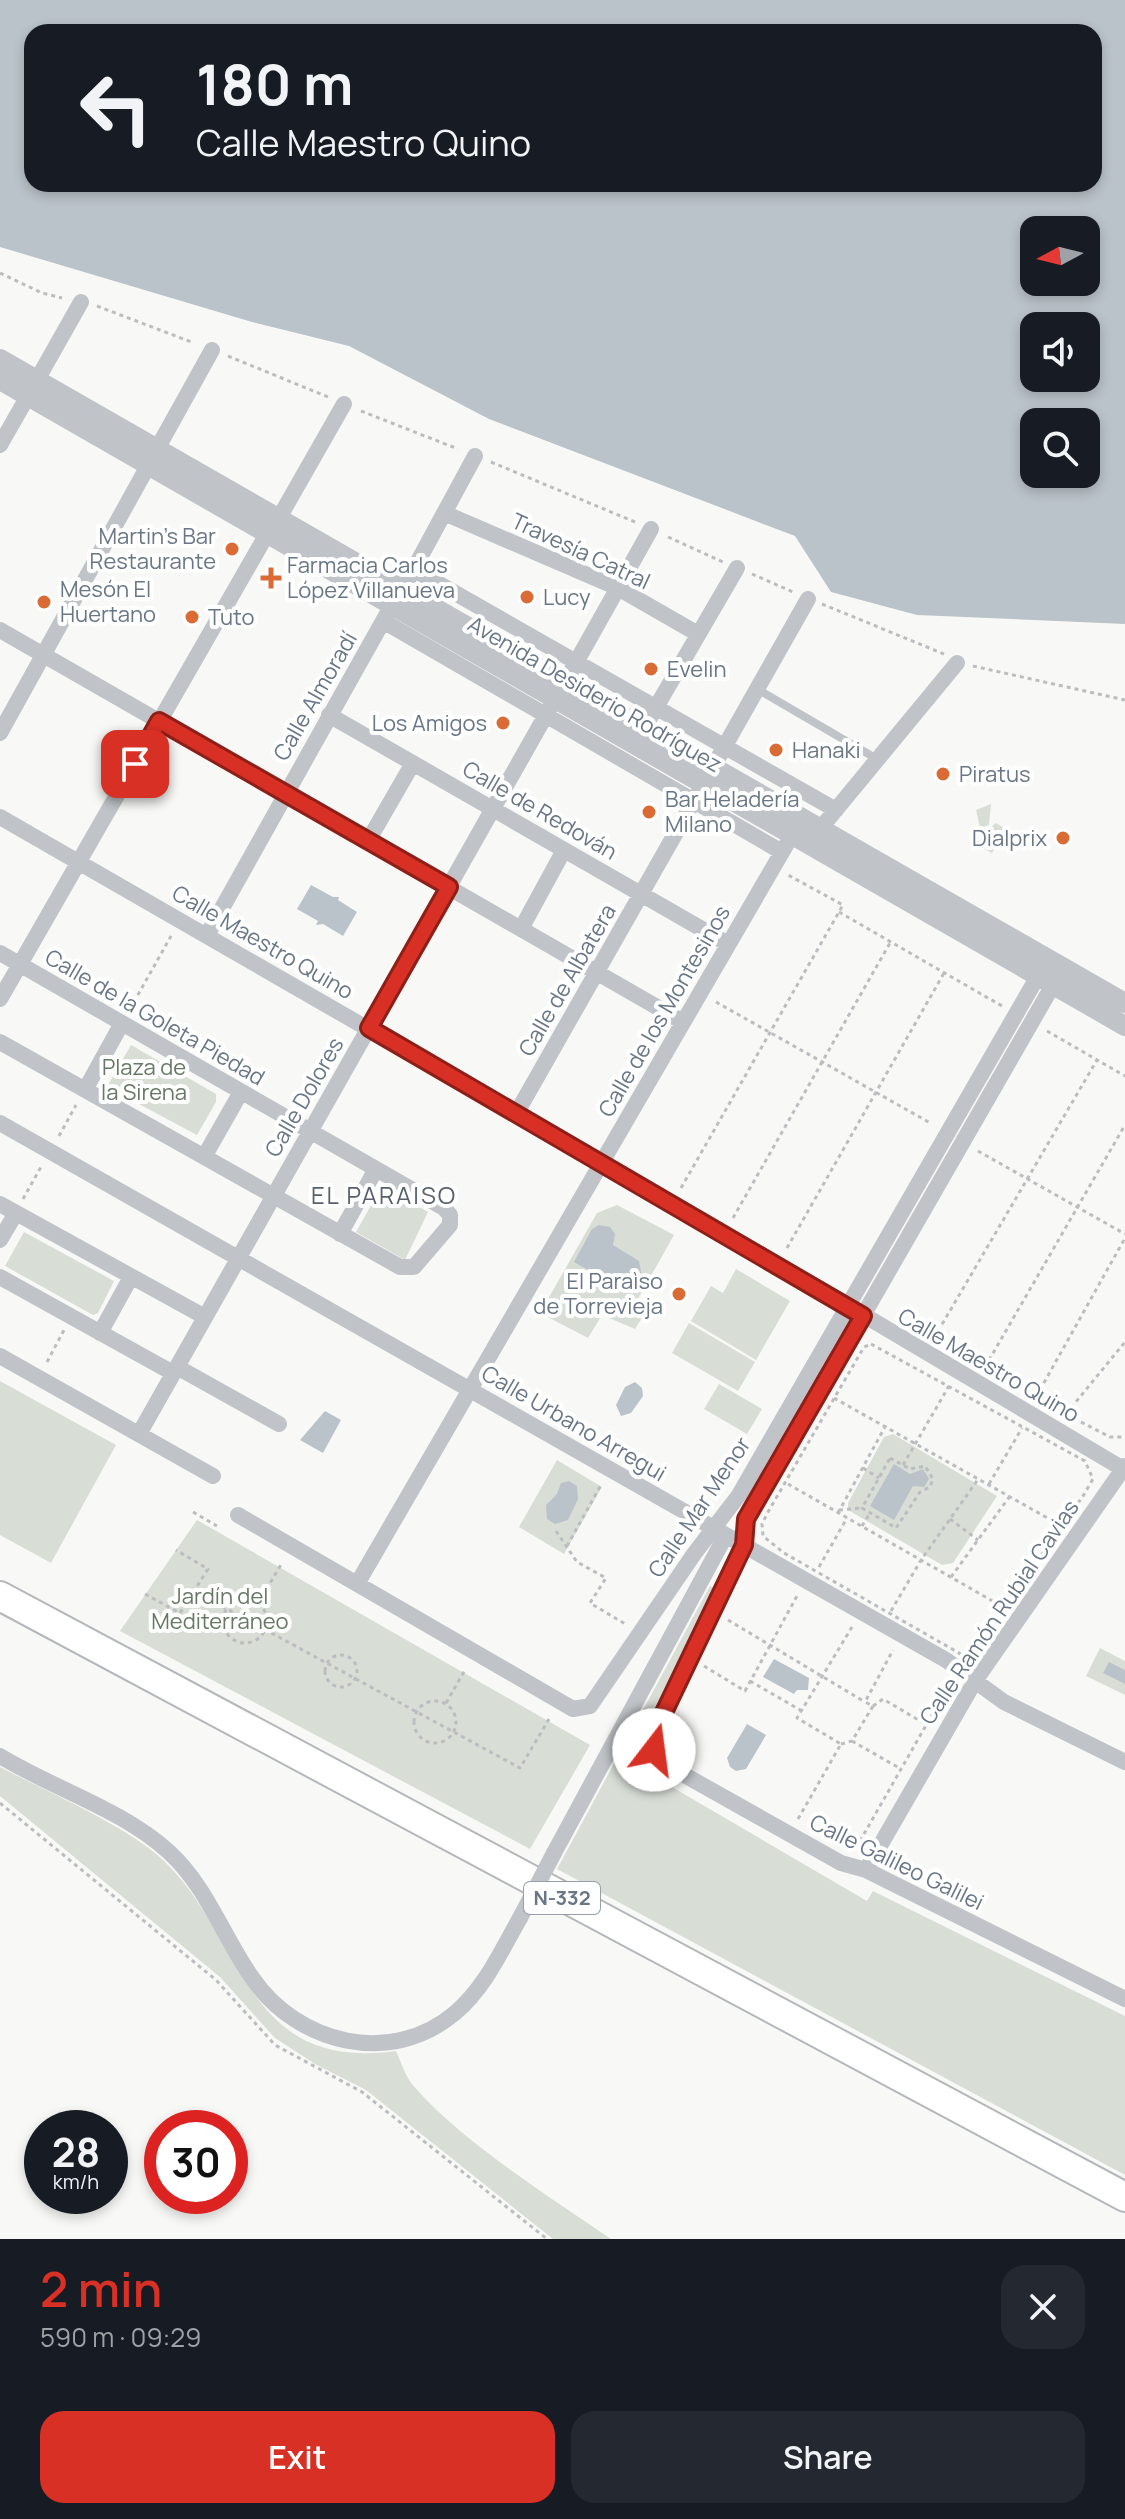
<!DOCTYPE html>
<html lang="en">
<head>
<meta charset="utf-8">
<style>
  body { margin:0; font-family:Manrope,sans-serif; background:#242831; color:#f1f3f6; height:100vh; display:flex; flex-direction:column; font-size:30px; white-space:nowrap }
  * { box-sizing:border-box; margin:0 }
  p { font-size:26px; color:#9ea1a6 }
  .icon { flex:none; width:44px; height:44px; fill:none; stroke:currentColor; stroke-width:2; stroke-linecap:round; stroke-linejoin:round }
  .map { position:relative; height:2239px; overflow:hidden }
  .side { display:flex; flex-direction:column; background:#171b24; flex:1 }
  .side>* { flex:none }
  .hud { position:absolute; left:24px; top:24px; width:1078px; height:168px; border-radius:24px; box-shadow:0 4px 12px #0003; background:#171b24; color:#f1f3f6; overflow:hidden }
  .needle { width:52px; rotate:263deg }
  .buttons { position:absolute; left:1020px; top:216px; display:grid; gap:16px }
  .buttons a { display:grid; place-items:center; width:80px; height:80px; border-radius:16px; background:#171b24; box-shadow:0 4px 12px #0003; font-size:40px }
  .speed { position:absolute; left:24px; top:2110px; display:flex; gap:16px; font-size:40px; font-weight:700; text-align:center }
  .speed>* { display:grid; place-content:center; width:104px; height:104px; border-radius:50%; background:#171b24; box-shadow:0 4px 12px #0003; line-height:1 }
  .speed small { font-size:20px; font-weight:400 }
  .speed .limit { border:12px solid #d22; background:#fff; color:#111 }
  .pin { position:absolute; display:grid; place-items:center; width:68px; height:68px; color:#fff; margin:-34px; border-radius:16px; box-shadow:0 4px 12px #0006 }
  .me { position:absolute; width:88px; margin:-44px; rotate:15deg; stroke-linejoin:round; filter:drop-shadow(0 0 6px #0008) }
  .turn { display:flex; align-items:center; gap:28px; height:168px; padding:0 40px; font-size:36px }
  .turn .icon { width:104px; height:104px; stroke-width:2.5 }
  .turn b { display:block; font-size:56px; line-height:68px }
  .round { display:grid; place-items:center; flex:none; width:84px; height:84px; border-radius:24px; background:#242831 }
  .head { display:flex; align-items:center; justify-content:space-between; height:136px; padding:0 40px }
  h1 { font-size:48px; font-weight:600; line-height:60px; color:#d93025 }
  .cta { display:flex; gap:16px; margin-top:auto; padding:16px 40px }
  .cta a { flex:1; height:92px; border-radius:24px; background:#d93025; color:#fff; font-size:32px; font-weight:600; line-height:92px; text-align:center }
  .cta a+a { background:#242831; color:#f1f3f6 }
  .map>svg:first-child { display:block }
  .green { fill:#d8ddd6 }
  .water { fill:#bac3c9; fill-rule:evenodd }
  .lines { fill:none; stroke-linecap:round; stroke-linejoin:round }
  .trunk-casing { stroke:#b4b7bb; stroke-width:32 }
  .path { stroke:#bbbdc0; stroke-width:3; stroke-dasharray:4 4; stroke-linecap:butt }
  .service { stroke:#c0c4c8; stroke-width:8 }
  .minor { stroke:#c0c4c8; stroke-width:16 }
  .tertiary { stroke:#c0c4c8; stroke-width:20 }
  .trunk { stroke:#fff; stroke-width:28 }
  .minor-bridge { stroke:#c0c4c8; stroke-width:16 }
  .route-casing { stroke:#8d1f18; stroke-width:20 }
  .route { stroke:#d93025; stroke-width:14 }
  .poi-dot { fill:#da6b35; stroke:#fff; stroke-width:3 }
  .labels { text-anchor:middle; stroke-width:8; stroke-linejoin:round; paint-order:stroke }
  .shield { fill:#fff; stroke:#969faa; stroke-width:2 }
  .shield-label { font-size:20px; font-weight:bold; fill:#697686 }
  .poi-label { font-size:22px; fill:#697686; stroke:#fff; text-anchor:start }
  .street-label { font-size:22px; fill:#697686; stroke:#fff }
  .park-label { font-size:22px; fill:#667864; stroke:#fff }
  .neighbourhood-label { font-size:24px; letter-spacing:2px; fill:#57606b; stroke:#fff }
</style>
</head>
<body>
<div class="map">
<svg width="1125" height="2239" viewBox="0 0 1125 2239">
  <rect width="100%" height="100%" fill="#f8f9f6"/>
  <path class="green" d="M991,804L989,825L980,828L976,810Z
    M996,823L1006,829L992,853L977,845L984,832Z
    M131,1045L216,1094V1102L197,1135L107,1087Z
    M382,1186L428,1212L405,1260L356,1232Z
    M617,1205L674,1235L634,1306L645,1313L635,1329L602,1315L588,1338L540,1313L597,1213Z
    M24,1232L114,1281L98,1313L93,1315L5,1266Z
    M736,1269L790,1301L756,1360L691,1321L711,1286L723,1293Z
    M689,1323L755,1362L738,1391L672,1353Z
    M0,1381L116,1445L51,1563L0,1535Z
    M719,1384L762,1409L747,1434L704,1409Z
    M893,1434L997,1496L953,1563L942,1565L848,1510V1503L884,1437Z
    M557,1460L602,1487L564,1554L519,1527Z
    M197,1520L590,1745L530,1849L120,1631Z
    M710,1586L716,1589L636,1766L867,1901L873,1891L1125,2016V2175L557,1869Z
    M1100,1648L1125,1661V1695L1086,1676Z
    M0,1767C46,1791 129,1827 164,1861C246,1940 244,2072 396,2051C401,2062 405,2075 412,2084C458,2139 551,2198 611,2239H553L366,2090L315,2064L275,2038L220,1977L0,1796Z"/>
  <path class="water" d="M0,0H1125V624L917,615L831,592L795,536L489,419L349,346L252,322L0,247ZM1094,32V184H32V32ZM1086,230V282H1034V230ZM1086,326V378H1034V326ZM1086,422V474H1034V422Z
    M311,885L333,897H339L338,900L357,912L343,936L323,924L316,925L318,921L297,909Z
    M599,1225L610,1227L615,1234L613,1245L639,1261L642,1277L635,1286L619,1288L574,1262L592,1229Z
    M635,1382L642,1388L643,1396L631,1413L621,1416L616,1405L625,1387Z
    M325,1411L341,1420L323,1453L300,1440Z
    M894,1464L910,1474L923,1469L929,1479L924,1487L913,1486L894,1520L870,1506Z
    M569,1481L577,1486L578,1499L568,1520L555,1524L547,1519L546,1505L557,1494L561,1483Z
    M774,1659L809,1678L808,1690H797L794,1694L763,1677Z
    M1109,1662L1125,1670V1684L1103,1673Z
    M747,1724L766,1735L746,1769L736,1771L730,1767L727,1758Z"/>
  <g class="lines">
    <g class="trunk-casing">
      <path id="trunk" d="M0,1596L1125,2197"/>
    </g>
    <path class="path" d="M0,273L42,293L62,298
      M97,306L194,343
      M228,356L328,397
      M361,411L458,449
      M491,462L635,522
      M668,537L723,562
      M752,574L793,592
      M822,604L944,654
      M973,666L1125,700
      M839,912L1002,1006
      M716,1002L932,1124
      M130,1009L171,936
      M1047,1031L1125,1076
      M59,1136L76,1105
      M978,1151L1125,1234
      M681,1188L843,905L788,875
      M23,1199L41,1167
      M733,1218L890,943
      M787,1248L944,973
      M934,1338L1097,1060
      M871,1344L1085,1461L1093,1479L1083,1496L971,1655L964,1656L952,1649L784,1553L763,1536L762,1524L768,1512L864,1347Z
      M47,1362L64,1330
      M985,1367L1125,1125
      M1036,1397L1125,1238
      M834,1398L1060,1525
      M1066,1414L1125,1342
      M1081,1422L1110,1437H1125
      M890,1458L910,1469L925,1466L933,1479L930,1487L920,1492L896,1528L862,1508Z
      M903,1465L949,1386
      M863,1468L879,1478
      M788,1484L1003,1607
      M989,1484L1022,1428
      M839,1510L862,1508
      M193,1512L217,1526
      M838,1513L886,1425
      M950,1519L978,1540
      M862,1526L870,1513
      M556,1531L577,1562L606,1578L590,1603L627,1625
      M567,1546L602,1483
      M819,1567L847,1518
      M951,1577L1010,1496
      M194,1591L520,1768L549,1719
      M145,1594L180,1613L208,1569L176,1550
      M223 1621a22 22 0 1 1 44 0a22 22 0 1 1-44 0Z
      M258,1603L282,1563
      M891,1611L921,1560L979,1478
      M728,1620L865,1702
      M325 1671a16 16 0 1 1 32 0a16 16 0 1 1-32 0Z
      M704,1666L745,1691L797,1596
      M750,1681L802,1711
      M414 1722a21 21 0 1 1 42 0a21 21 0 1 1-42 0Z
      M446,1703L465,1670
      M873,1706L883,1699L927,1725
      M852,1741L901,1769
      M841,1744L852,1741L873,1706L865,1702L893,1650
      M0,1803L216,1980L275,2045L362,2092L547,2239
      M798,1819L841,1744L797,1718L852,1627
      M856,1848L949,1685"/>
    <path class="service" d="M757,689L877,759"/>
    <path class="minor" d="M37,380L81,302
      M0,445L28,396
      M157,449L212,350
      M444,513L618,588L698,634
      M279,518L344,404
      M413,569L836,810
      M403,589L475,456
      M383,621L782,852
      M0,630L683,1022
      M565,682L651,529
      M329,715L728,944
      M644,728L737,568
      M0,733L148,466
      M713,767L808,599
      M0,817L813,1285L1125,1470
      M820,829L957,663
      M368,841L413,763
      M521,929L564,850
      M207,935L387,614
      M0,953L444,1208L450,1215V1225L414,1267H400L0,1042
      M1053,985L746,1519L744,1545L656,1729L653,1746L663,1763L841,1863L866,1870L1125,1999
      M0,999L267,534
      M85,1090L122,1023
      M516,1114L699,792
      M0,1123L946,1660L1004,1702L1125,1762
      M204,1157L241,1092
      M0,1204L205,1317
      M340,1234L376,1169
      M0,1240L16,1213
      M0,1277L173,1373
      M100,1333L131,1277
      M0,1356L213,1476
      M177,1367L279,1424
      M139,1434L555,699
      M238,1515L573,1709L590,1706L694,1554L739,1495L1038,976
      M357,1584L792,835
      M0,1756C54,1789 122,1809 169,1852C208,1888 223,1937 253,1979C298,2044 391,2067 455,2013C485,1988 501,1951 520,1918
      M554,1853L726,1535
      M866,1870L975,1681L1125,1466"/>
    <path class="tertiary" d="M0,359L1125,1003
      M0,380L1125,1026"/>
    <use href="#trunk" class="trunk"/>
    <path class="minor-bridge" d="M520,1918L554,1853"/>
  </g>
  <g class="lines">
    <g class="route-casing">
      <path id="route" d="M135,764L159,721L449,887L369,1028L863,1316L746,1519L744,1545L656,1729L654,1750"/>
    </g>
    <use href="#route" class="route"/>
  </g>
  <g class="poi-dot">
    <circle cx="232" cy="549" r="8"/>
    <path d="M267 566h8v8h8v8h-8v8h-8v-8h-8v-8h8z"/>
    <circle cx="527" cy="597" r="8"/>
    <circle cx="44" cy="602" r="8"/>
    <circle cx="192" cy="617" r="8"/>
    <circle cx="651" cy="669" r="8"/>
    <circle cx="503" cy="723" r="8"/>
    <circle cx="776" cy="750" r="8"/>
    <circle cx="943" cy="774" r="8"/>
    <circle cx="649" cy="812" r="8"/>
    <circle cx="1063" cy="838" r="8"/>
    <circle cx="679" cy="1294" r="8"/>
  </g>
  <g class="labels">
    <rect class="shield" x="524" y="1882" width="76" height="32" rx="6"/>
    <g class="shield-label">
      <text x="562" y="1905">N-332</text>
    </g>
    <g class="poi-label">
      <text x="216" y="544" text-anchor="end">Martin's Bar<tspan x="216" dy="25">Restaurante</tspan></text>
      <text x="287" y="573">Farmacia Carlos<tspan x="287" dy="25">López Villanueva</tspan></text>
      <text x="60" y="597">Mesón El<tspan x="60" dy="25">Huertano</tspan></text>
      <text x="543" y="605">Lucy</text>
      <text x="208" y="625">Tuto</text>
      <text x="667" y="677">Evelin</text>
      <text x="487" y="731" text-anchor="end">Los Amigos</text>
      <text x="792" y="758">Hanaki</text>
      <text x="959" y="782">Piratus</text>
      <text x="665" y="807">Bar Heladería<tspan x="665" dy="25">Milano</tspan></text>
      <text x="1047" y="846" text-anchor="end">Dialprix</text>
      <text x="663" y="1289" text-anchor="end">El Paraìso<tspan x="663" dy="25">de Torrevieja</tspan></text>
    </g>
    <g class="street-label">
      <text transform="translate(581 551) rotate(25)" y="8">Travesía Catral</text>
      <text transform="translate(595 694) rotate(30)" y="8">Avenida Desiderio Rodríguez</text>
      <text transform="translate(315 696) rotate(-60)" y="8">Calle Almoradí</text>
      <text transform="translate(540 810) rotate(30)" y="8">Calle de Redován</text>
      <text transform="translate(263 942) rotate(30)" y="8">Calle Maestro Quino</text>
      <text transform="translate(567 980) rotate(-60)" y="8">Calle de Albatera</text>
      <text transform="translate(664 1011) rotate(-60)" y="8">Calle de los Montesinos</text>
      <text transform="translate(155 1017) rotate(30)" y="8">Calle de la Goleta Piedad</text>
      <text transform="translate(304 1097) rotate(-60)" y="8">Calle Dolores</text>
      <text transform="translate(989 1365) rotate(30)" y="8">Calle Maestro Quino</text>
      <text transform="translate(574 1423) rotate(30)" y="8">Calle Urbano Arregui</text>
      <text transform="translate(699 1507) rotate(-56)" y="8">Calle Mar Menor</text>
      <text transform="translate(999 1612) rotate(-56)" y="8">Calle Ramón Rubial Cavias</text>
      <text transform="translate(897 1862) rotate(26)" y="8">Calle Galileo Galilei</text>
    </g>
    <g class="park-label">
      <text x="144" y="1075">Plaza de<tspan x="144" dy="25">la Sirena</tspan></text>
      <text x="220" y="1604">Jardín del<tspan x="220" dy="25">Mediterráneo</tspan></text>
    </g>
    <g class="neighbourhood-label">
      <text x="384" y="1204">EL PARAISO</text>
    </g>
  </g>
</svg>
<div class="buttons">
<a><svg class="needle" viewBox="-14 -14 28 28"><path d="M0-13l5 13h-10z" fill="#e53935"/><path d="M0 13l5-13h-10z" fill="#9ea1a6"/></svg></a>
<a><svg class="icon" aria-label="sound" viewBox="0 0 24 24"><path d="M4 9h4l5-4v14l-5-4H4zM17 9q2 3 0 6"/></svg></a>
<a><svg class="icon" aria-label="search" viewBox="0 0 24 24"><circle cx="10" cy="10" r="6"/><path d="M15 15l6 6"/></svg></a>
</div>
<div class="speed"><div>28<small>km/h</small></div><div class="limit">30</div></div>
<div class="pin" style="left:135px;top:764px;background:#d93025"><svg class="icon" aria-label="arrive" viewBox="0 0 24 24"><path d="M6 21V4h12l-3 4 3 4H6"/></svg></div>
<svg class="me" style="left:654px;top:1750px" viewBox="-20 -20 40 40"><circle r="19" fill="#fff"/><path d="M0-13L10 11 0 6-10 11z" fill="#d93025"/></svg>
<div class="hud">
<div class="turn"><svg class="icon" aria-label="left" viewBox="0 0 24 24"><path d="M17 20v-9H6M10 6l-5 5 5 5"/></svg><div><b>180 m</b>Calle Maestro Quino</div></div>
</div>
</div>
<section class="side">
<div class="head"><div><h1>2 min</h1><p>590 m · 09:29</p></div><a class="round"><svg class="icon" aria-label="close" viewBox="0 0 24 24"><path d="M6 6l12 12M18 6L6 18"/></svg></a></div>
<div class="cta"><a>Exit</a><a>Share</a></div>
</section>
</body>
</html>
